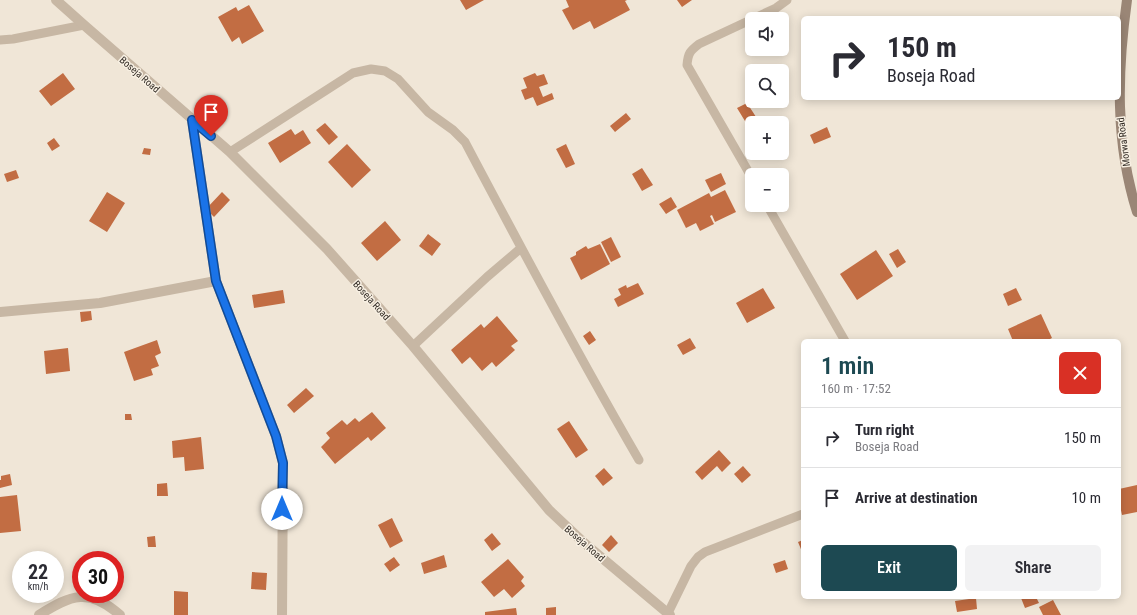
<!DOCTYPE html>
<html lang="en">
<head>
<meta charset="utf-8">
<style>
  body { margin:0; font-family:"Roboto Condensed",sans-serif; background:#f2f2f3; color:#2b2b33; height:100vh; display:flex; flex-direction:column; font-size:15px; white-space:nowrap }
  * { box-sizing:border-box; margin:0 }
  p { font-size:13px; color:#7c7c81 }
  .icon { flex:none; width:22px; height:22px; fill:none; stroke:currentColor; stroke-width:2; stroke-linecap:round; stroke-linejoin:round }
  .map { position:relative; flex:1; overflow:hidden }
  .panel { position:absolute; left:801px; top:339px; width:320px; height:260px; display:flex; flex-direction:column; background:#fff; border-radius:6px; box-shadow:0 2px 10px #0003 }
  .panel>* { flex:none }
  .guide { position:absolute; left:801px; top:16px; width:320px; height:84px; border-radius:6px; box-shadow:0 2px 10px #0003; background:#fff; color:#2b2b33; overflow:hidden }
  .buttons { position:absolute; left:745px; top:12px; display:grid; gap:8px }
  .buttons a { display:grid; place-items:center; width:44px; height:44px; border-radius:6px; background:#fff; box-shadow:0 2px 10px #0003; font-size:20px }
  .speed { position:absolute; left:12px; top:551px; display:flex; gap:8px; font-size:20px; font-weight:700; text-align:center }
  .speed>* { display:grid; place-content:center; width:52px; height:52px; border-radius:50%; background:#fff; box-shadow:0 2px 10px #0003; line-height:1 }
  .speed small { font-size:10px; font-weight:400 }
  .speed .limit { border:6px solid #d22; background:#fff; color:#111 }
  .pin { position:absolute; display:grid; place-items:center; width:34px; height:34px; color:#fff; margin:-41px -17px; border-radius:50% 50% 50% 0; rotate:-45deg; box-shadow:0 0 4px #0007 }
  .pin .icon { rotate:45deg }
  .me { position:absolute; width:44px; margin:-22px; rotate:0deg; stroke-linejoin:round; filter:drop-shadow(0 0 3px #0008) }
  .turn { display:flex; align-items:center; gap:14px; height:84px; padding:0 20px; font-size:18px }
  .turn .icon { width:52px; height:52px; stroke-width:2.5 }
  .turn b { display:block; font-size:28px; line-height:34px }
  .round { display:grid; place-items:center; flex:none; width:42px; height:42px; border-radius:6px; background:#f2f2f3 }
  .headline { display:flex; align-items:center; justify-content:space-between; height:68px; padding:0 20px }
  h1 { font-size:24px; font-weight:600; line-height:30px; color:#1d4952 }
  .primary-button { display:flex; gap:8px; margin-top:auto; padding:8px 20px }
  .primary-button a { flex:1; height:46px; border-radius:6px; background:#1d4952; color:#fff; font-size:16px; font-weight:600; line-height:46px; text-align:center }
  .primary-button a+a { background:#f2f2f3; color:#2b2b33 }
  ul { padding:0; list-style:none }
  li { display:flex; align-items:center; gap:12px; height:60px; padding:0 20px; border-top:1px solid #e1e1e2 }
  li div { flex:1 }
  li b { display:block; font-size:15px }
  li em { font-style:normal }
  .map>svg:first-child { display:block }
  .building { fill:#c26d43 }
  .lines { fill:none; stroke-linecap:round; stroke-linejoin:round }
  .lane { stroke:#c7b7a4; stroke-width:9 }
  .street { stroke:#c7b7a4; stroke-width:10 }
  .secondary { stroke:#9a8676; stroke-width:10 }
  .route-casing { stroke:#114b97; stroke-width:10 }
  .route { stroke:#1a73e8; stroke-width:7 }
  .labels { text-anchor:middle; stroke-width:3; stroke-linejoin:round; paint-order:stroke }
  .street-label { font-size:10px; fill:#322b25; stroke:#f8f0e3 }
</style>
</head>
<body>
<div class="map">
<svg width="1137" height="615" viewBox="0 0 1137 615">
  <rect width="100%" height="100%" fill="#f0e6d7"/>
  <path class="building" d="M460,0H484L466,10Z
    M566,0H627L625,1L630,10L594,29L590,21L573,30L562,10L569,7Z
    M677,0H692L682,7Z
    M249,5L264,31L242,44L239,37L232,42L218,17L236,7L238,11Z
    M63,73L75,89L51,106L39,91Z
    M535,73L537,76L544,74L548,84L539,87L543,97L552,93L554,99L537,106L533,97L525,100L521,90L527,88L523,78Z
    M747,103L758,120L748,126L737,108Z
    M626,113L631,119L615,132L610,126Z
    M325,123L338,137L329,145L316,130Z
    M827,127L831,137L814,144L810,135Z
    M291,129L295,135L303,130L311,143L280,163L268,143Z
    M54,138L60,146L52,151L47,143Z
    M347,144L371,170L352,188L328,162Z
    M566,144L575,164L566,168L556,149Z
    M144,148L151,149L150,155L142,154Z
    M642,168L653,185L642,191L632,174Z
    M16,170L19,178L7,182L4,174Z
    M721,173L726,184L711,192L705,180Z
    M725,190L736,212L715,222L712,215L710,216L714,224L700,231L696,223L686,228L677,210L709,193L711,197Z
    M107,192L125,203L107,232L89,221Z
    M222,192L230,200L214,217L206,209Z
    M671,197L677,207L666,214L659,204Z
    M385,221L401,240L377,261L361,243Z
    M428,234L441,244L432,256L419,246Z
    M611,237L621,257L611,262L601,242Z
    M600,244L610,264L581,280L570,258L576,255V252L586,246L588,249Z
    M898,249L906,262L897,268L889,254Z
    M876,250L893,276L857,300L840,274Z
    M638,283L644,294L618,307L614,299L621,295L618,289L626,285L627,288Z
    M763,288L775,308L747,323L736,303Z
    M1016,288L1022,300L1008,306L1003,294Z
    M283,290L285,303L254,308L252,295Z
    M91,311L92,320L81,322L80,312Z
    M1041,314L1052,338L1046,341H1013L1008,329Z
    M497,316L518,341L511,346L515,350L496,367L492,362L482,371L470,357L462,364L451,350L481,324L484,328Z
    M590,331L596,340L589,345L583,336Z
    M690,338L696,348L683,355L677,345Z
    M157,340L161,353L155,356L159,366L151,369L153,375L134,381L124,352Z
    M68,348L70,371L46,374L44,351Z
    M306,388L314,396L294,413L287,405Z
    M372,412L386,428L371,441L368,437L335,464L321,447L330,438L326,433L342,420L347,425L355,418L359,422Z
    M125,414H131L132,420H125Z
    M569,421L588,450L576,458L557,429Z
    M201,437L204,469L185,471L184,457L173,458L172,441Z
    M719,450L731,463L722,472L717,466L702,480L695,472Z
    M743,466L751,475L742,483L734,474Z
    M604,468L613,478L603,486L595,476Z
    M10,474L12,485L0,488V480H1V476Z
    M167,483L168,496H157V484Z
    M1137,485V512L1122,515L1119,501V489Z
    M17,495L21,531L0,533V497Z
    M392,518L403,541L390,548L378,525Z
    M492,533L501,544L492,551L484,540Z
    M611,535L618,543L609,552L602,545Z
    M155,536L156,547H148L147,537Z
    M803,540V554L798,542Z
    M444,555L447,567L424,574L421,563Z
    M394,557L400,565L390,572L384,564Z
    M508,559L524,577L521,581L525,586L512,598L504,589L494,597L481,582Z
    M785,560L788,569L776,573L773,564Z
    M252,572L267,573L266,590L251,589Z
    M174,591L188,592V615H174Z
    M1024,597H1036L1039,603L1025,608L1021,598Z
    M976,598L977,609L957,612L955,601Z
    M1053,600L1061,615H1043L1039,607Z
    M556,607V615H546V608Z
    M516,608L517,615H485V612Z"/>
  <g class="lines">
    <path class="lane" d="M0,40L13,39L84,25
      M230,152L353,73L371,69L385,71L398,79L428,112L453,130L465,142C521,248 578,355 639,460
      M752,178L687,65C688,53 690,51 699,44L776,8L787,0
      M767,205L845,341
      M413,346L487,277L521,248
      M668,613L691,566L698,557L705,552L803,514"/>
    <path class="street" d="M56,0L84,25L230,152L327,249L413,346L549,510L583,542L670,615
      M192,120L216,281L276,436L283,463L282,615
      M0,312L100,303L216,281
      M39,615C71,595 89,587 120,615"/>
    <path class="secondary" d="M1127,0C1117,72 1115,142 1137,212"/>
  </g>
  <g class="lines">
    <g class="route-casing">
      <path id="route" d="M211,136L192,120L216,281L276,436L283,463L282,509"/>
    </g>
    <use href="#route" class="route"/>
  </g>
  <g class="labels">
    <g class="street-label">
      <text transform="translate(140 74) rotate(41)" y="4">Boseja Road</text>
      <text transform="translate(1123 142) rotate(-97)" y="4">Morwa Road</text>
      <text transform="translate(372 300) rotate(48)" y="4">Boseja Road</text>
      <text transform="translate(585 543) rotate(41)" y="4">Boseja Road</text>
    </g>
  </g>
</svg>
<div class="buttons">
<a><svg class="icon" aria-label="sound" viewBox="0 0 24 24"><path d="M4 9h4l5-4v14l-5-4H4zM17 9q2 3 0 6"/></svg></a>
<a><svg class="icon" aria-label="search" viewBox="0 0 24 24"><circle cx="10" cy="10" r="6"/><path d="M15 15l6 6"/></svg></a>
<a>+</a>
<a>−</a>
</div>
<div class="speed"><div>22<small>km/h</small></div><div class="limit">30</div></div>
<div class="pin" style="left:211px;top:136px;background:#d93025"><svg class="icon" aria-label="arrive" viewBox="0 0 24 24"><path d="M6 21V4h12l-3 4 3 4H6"/></svg></div>
<svg class="me" style="left:282px;top:509px" viewBox="-20 -20 40 40"><circle r="19" fill="#fff"/><path d="M0-13L10 11 0 6-10 11z" fill="#1a73e8"/></svg>
<div class="guide">
<div class="turn"><svg class="icon" aria-label="right" viewBox="0 0 24 24"><path d="M7 20v-9h11M14 6l5 5-5 5"/></svg><div><b>150 m</b>Boseja Road</div></div>
</div>
<section class="panel">
<div class="headline"><div><h1>1 min</h1><p>160 m · 17:52</p></div><a class="round" style="background:#d93025;color:#fff"><svg class="icon" aria-label="close" viewBox="0 0 24 24"><path d="M6 6l12 12M18 6L6 18"/></svg></a></div>
<ul>
<li><svg class="icon" aria-label="right" viewBox="0 0 24 24"><path d="M7 20v-9h11M14 6l5 5-5 5"/></svg><div><b>Turn right</b><p>Boseja Road</p></div><em>150 m</em></li>
<li><svg class="icon" aria-label="arrive" viewBox="0 0 24 24"><path d="M6 21V4h12l-3 4 3 4H6"/></svg><div><b>Arrive at destination</b></div><em>10 m</em></li>
</ul>
<div class="primary-button"><a>Exit</a><a>Share</a></div>
</section>
</div>
</body>
</html>
